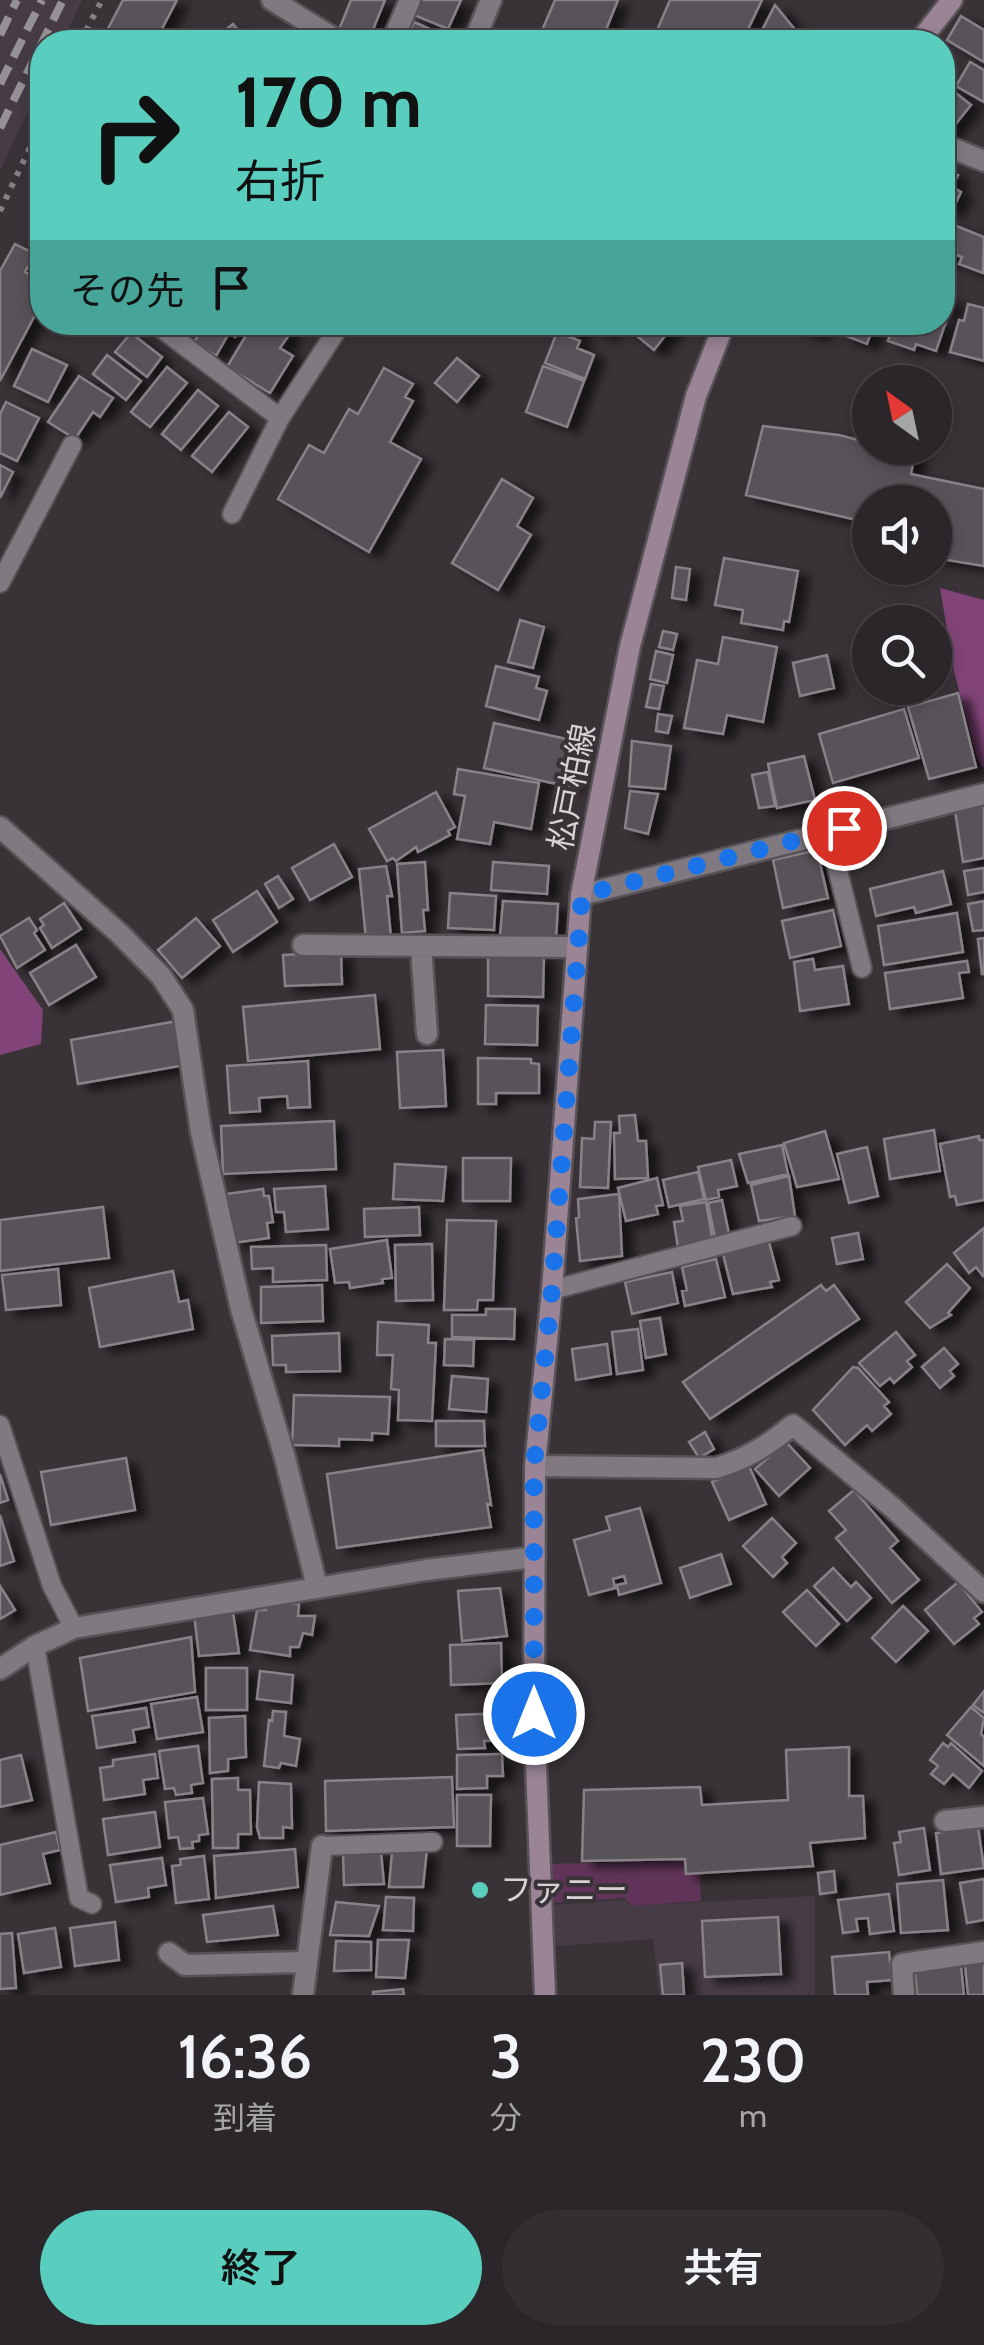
<!DOCTYPE html>
<html lang="ja">
<head>
<meta charset="utf-8">
<style>
  body { margin:0; font-family:Cabin,"Noto Sans JP",sans-serif; background:#332e32; color:#f1f3f6; height:100vh; display:flex; flex-direction:column; font-size:38px; white-space:nowrap }
  * { box-sizing:border-box; margin:0 }
  p { font-size:32px; color:#a6a5a8 }
  .icon { flex:none; width:55px; height:55px; fill:none; stroke:currentColor; stroke-width:2; stroke-linecap:round; stroke-linejoin:round }
  .map { position:relative; height:1995px; overflow:hidden }
  .panel { display:flex; flex-direction:column; background:#2b262a; flex:1 }
  .panel>* { flex:none }
  .banner { position:absolute; left:30px; top:30px; width:925px; height:305px; border-radius:40px; box-shadow:0 5px 15px #0003,0 0 0 2px #474347; background:#59cebe; color:#111; overflow:hidden }
  .needle { width:65px; rotate:327deg }
  .fabs { position:absolute; left:852px; top:365px; display:grid; gap:20px }
  .fabs a { display:grid; place-items:center; width:100px; height:100px; border-radius:50%; background:#2b262a; box-shadow:0 5px 15px #0003,0 0 0 2px #474347; font-size:50px }
  .pin { position:absolute; display:grid; place-items:center; width:85px; height:85px; color:#fff; margin:-42px; border:5px solid #fff; border-radius:50%; box-shadow:0 2px 10px #0007 }
  .me { position:absolute; width:110px; margin:-55px; rotate:0deg; stroke-linejoin:round; filter:drop-shadow(0 0 8px #0008) }
  .turn { display:flex; align-items:center; gap:35px; height:210px; padding:0 40px; font-size:45px }
  .turn .icon { width:130px; height:130px; stroke-width:2.5 }
  .turn b { display:block; font-size:70px; line-height:85px }
  .then { display:flex; align-items:center; height:95px; padding:0 40px; background:#0003; gap:20px; font-size:38px }
  .eta { display:flex; justify-content:space-evenly; align-items:center; height:170px; text-align:center }
  .eta b { font-size:60px; font-weight:600; line-height:70px }
  .cta { display:flex; gap:20px; margin-top:auto; padding:20px 40px }
  .cta a { flex:1; height:115px; border-radius:60px; background:#59cebe; color:#111; font-size:40px; font-weight:600; line-height:115px; text-align:center }
  .cta a+a { background:#332e32; color:#f1f3f6 }
  .map>svg:first-child { display:block }
  .built { fill:#473c45 }
  .green { fill:#603459 }
  .forest { fill:#824478 }
  .building { fill:#595258; stroke:#888187; stroke-width:2.5; filter:url(#shadow) }
  .lines { fill:none; stroke-linecap:round; stroke-linejoin:round }
  .service-casing { stroke:#575256; stroke-width:22 }
  .minor-casing { stroke:#575256; stroke-width:25 }
  .secondary-casing { stroke:#575256; stroke-width:25 }
  .path { stroke:#858084; stroke-width:6; stroke-dasharray:5 8; stroke-linecap:butt }
  .service { stroke:#80797f; stroke-width:18 }
  .minor { stroke:#80797f; stroke-width:20 }
  .secondary { stroke:#9a8496; stroke-width:20 }
  .rail { stroke:#959194; stroke-width:8; stroke-dasharray:20 10; stroke-linecap:butt }
  .route { stroke:#1a73e8; stroke-width:18; stroke-dasharray:0 32.4 }
  .poi-dot { fill:#59cebe; stroke:#393338; stroke-width:4 }
  .labels { text-anchor:middle; stroke-width:8; stroke-linejoin:round; paint-order:stroke }
  .street-label { font-size:32px; fill:#d6d2d5; stroke:#393338 }
  .poi-label { font-size:32px; fill:#d6d2d5; stroke:#393338; text-anchor:start }
</style>
</head>
<body>
<div class="map">
<svg width="984" height="1995" viewBox="0 0 984 1995">
  <defs>
    <filter id="shadow"><feDropShadow dx="11" dy="6" stdDeviation="5" flood-color="#0009"/></filter>
  </defs>
  <rect width="100%" height="100%" fill="#393338"/>
  <path class="built" d="M0,0H82L62,42H42V82L0,170Z
    M815,1896V1995H659L653,1939L555,1946L550,1905L625,1900L631,1906Z"/>
  <path class="green" d="M684,1861L685,1875L700,1874L701,1901L632,1906L625,1898L550,1903L547,1864Z"/>
  <path class="forest" d="M940,588L984,600V769L977,758L954,671Z
    M0,949L43,1010L41,1044L0,1055Z"/>
  <path class="building" d="M123,0H177L155,42H101Z
    M351,0H385L368,42L338,32Z
    M421,0H461L448,29L414,15Z
    M555,0H618L601,42H537Z
    M670,0H762L742,42H652Z
    M775,5L805,42H756Z
    M961,16L984,30V62L947,40Z
    M414,22L441,34L437,42H406Z
    M233,24L248,42H210Z
    M970,62L984,70V102L956,86Z
    M942,82L971,105L946,136L942,133Z
    M942,167L958,175L952,187L961,192L952,211L942,206Z
    M954,225L984,237L983,273L959,264L962,257L954,254L951,262L942,259Z
    M15,244L35,254L25,272L42,281V302L0,381V271Z
    M942,297L953,301L936,351L916,344L914,350L888,341L894,322H942Z
    M968,304L984,308V361L950,352L959,320L964,321Z
    M206,322H249L247,325L243,323L235,337L229,333L216,356L194,342Z
    M254,322H275L291,332L280,348L293,356L270,393L227,367Z
    M560,322H586L575,336Z
    M589,322H615L604,335Z
    M666,322L672,327L654,350L621,323Z
    M786,322H822L817,335Z
    M845,322H875L867,344L841,334Z
    M557,332L580,341L577,348L594,355L585,379L545,363Z
    M131,333L162,357L147,377L115,352Z
    M32,349L67,365L48,402L14,386Z
    M107,355L141,381L126,400L93,374Z
    M457,358L479,376L457,402L435,383Z
    M543,366L584,381L567,427L526,412Z
    M167,367L187,383L150,427L131,412Z
    M384,368L413,384L405,397L413,401L390,442L421,459L369,552L278,499L309,445L324,453L349,409L358,414Z
    M79,376L113,398L100,417L93,412L75,439L48,422Z
    M198,390L218,406L181,450L162,434Z
    M6,402L39,418L17,461L0,453V414Z
    M229,412L248,427L212,472L192,456Z
    M763,426L839,435L870,443V448H891L915,453L911,474L984,489V566L935,558V502H870V547L861,546L866,522L746,495Z
    M0,465L13,472L0,498Z
    M502,479L533,498L517,526L531,535L498,590L452,563Z
    M724,558L798,571L789,622L784,621L783,630L741,623L743,610L715,605Z
    M676,567L690,569L686,600L672,598Z
    M520,620L544,627L533,668L508,662Z
    M663,631L677,634L673,650L659,647Z
    M723,637L777,647L763,722L727,715L723,734L684,728L697,660L718,664Z
    M656,651L673,655L667,683L650,679Z
    M827,655L834,688L800,696L793,663Z
    M496,666L539,677L536,688L547,691L539,720L486,706Z
    M651,684L664,686L659,709L646,707Z
    M958,693L976,767L929,779L908,707Z
    M904,709L919,758L833,783L819,734Z
    M658,714L672,716L668,733L656,731Z
    M494,723L580,742L570,787L484,768Z
    M632,741L671,746L665,789L629,786Z
    M804,756L815,800L777,808L768,764Z
    M458,769L539,783L531,829L494,822L490,844L457,839L465,796L454,794Z
    M768,772L775,806L759,808L752,775Z
    M630,791L658,794L648,834L625,828Z
    M436,792L455,827L448,831L450,835L418,852L416,847L396,861L393,858L387,861L369,829Z
    M984,806V858L963,862L955,811Z
    M334,844L352,877L310,900L292,868Z
    M817,850L828,898L783,908L773,860Z
    M425,862L428,910H423L425,931L402,933L397,864Z
    M493,862L549,866L547,894L491,890Z
    M386,866L392,896H387L391,937L366,939L359,869Z
    M984,868V892L968,895L964,871Z
    M943,871L951,904L916,913L914,907L876,916L870,889Z
    M278,876L293,899L279,908L265,884Z
    M257,891L277,922L233,952L213,920Z
    M450,893L496,896L494,930L448,928Z
    M503,901L558,904L556,940L500,936Z
    M984,901V930L973,931L968,904Z
    M64,903L81,929L52,948L40,928L44,925L40,919Z
    M833,910L841,946L790,958L782,921Z
    M957,913L963,952L884,965L878,926Z
    M29,918L37,930L34,933L45,950L17,968L0,936Z
    M196,918L220,946L182,978L158,950Z
    M984,938V974H982L978,939Z
    M76,945L96,977L49,1005L30,973Z
    M341,952L342,984L285,986L283,955Z
    M488,953L544,954L543,997L488,996Z
    M813,959L815,970L843,966L849,1004L800,1011L794,962Z
    M967,961L969,972L959,973L963,998L890,1009L885,973Z
    M375,995L380,1049L248,1061L243,1007Z
    M486,1005L538,1006L537,1045L485,1044Z
    M177,1021L185,1065L78,1084L71,1040Z
    M443,1050L446,1106L400,1108L397,1052Z
    M478,1058L531,1059V1063L539,1064V1093H496V1104H478Z
    M308,1061L310,1107L288,1108L287,1096L259,1098L260,1111L230,1113L227,1066Z
    M635,1115L638,1141H646L648,1178L615,1179L614,1133H620L619,1116Z
    M334,1121L336,1169L223,1174L221,1126Z
    M595,1122H611L608,1188L580,1187L582,1138L594,1139Z
    M934,1130L940,1171L890,1179L884,1139Z
    M825,1131L839,1179L797,1187L784,1143Z
    M979,1136V1140H984V1200L957,1205L955,1196L950,1197L940,1144Z
    M782,1145L788,1174L748,1183L739,1154Z
    M867,1147L878,1196L849,1203L837,1154Z
    M463,1158H511L510,1201H463Z
    M731,1160L737,1186L718,1190L719,1197L706,1200L698,1167Z
    M395,1164L446,1167L443,1201L393,1199Z
    M698,1172L704,1199L669,1207L663,1180Z
    M789,1176L795,1216L759,1221L751,1185Z
    M657,1178L663,1205L656,1206L658,1214L626,1221L618,1188Z
    M325,1186L328,1229L286,1232L284,1212H276L274,1189Z
    M263,1189L264,1196H269L273,1222L267,1223L269,1238L233,1243L226,1194Z
    M619,1194L622,1256L580,1261L576,1218L579,1217L578,1199Z
    M722,1200L729,1234L715,1238L708,1203Z
    M706,1202L712,1237L678,1248L674,1222L683,1221L680,1206Z
    M103,1207L109,1258L0,1271V1220Z
    M419,1207L420,1235L365,1237L364,1209Z
    M447,1220L496,1221L493,1300H478L477,1310H444Z
    M984,1228V1275L983,1276L976,1267L969,1273L954,1253Z
    M858,1233L863,1259L837,1264L832,1238Z
    M387,1240L392,1278L382,1279L383,1283L350,1288L349,1282L335,1283L330,1249Z
    M769,1242L779,1280L770,1282L772,1287L733,1294L723,1254Z
    M432,1244L433,1300L396,1301L395,1245Z
    M326,1245L327,1280L273,1282V1268L252,1269L251,1247Z
    M716,1259L725,1297L685,1306L682,1291L687,1290L682,1267Z
    M947,1264L970,1288L948,1313L951,1315L930,1328L906,1302Z
    M58,1269L61,1305L6,1310L2,1275Z
    M173,1271L179,1302L188,1300L193,1329L100,1347L89,1288Z
    M672,1272L678,1303L632,1314L625,1282Z
    M322,1285L323,1321L261,1323V1287Z
    M821,1285L826,1291L834,1285L859,1319L710,1419L683,1382Z
    M486,1309H515L514,1339L452,1337V1315H486Z
    M660,1318L666,1354L646,1358L640,1321Z
    M378,1322L429,1325L428,1343H436L432,1421L398,1420L399,1390L391,1389L393,1355H377Z
    M638,1329L643,1370L617,1374L612,1332Z
    M896,1332L915,1355L907,1361L912,1367L894,1383L890,1378L880,1386L859,1363Z
    M339,1333L340,1371L286,1372V1365H273L272,1336Z
    M445,1339L474,1340L473,1366L444,1365Z
    M607,1344L611,1374L576,1380L572,1349Z
    M944,1348L958,1364L950,1371L954,1376L940,1388L922,1367Z
    M853,1367L858,1368L889,1402L884,1406L891,1414L872,1431L867,1425L845,1445L813,1410Z
    M452,1376L488,1379L486,1412L449,1409Z
    M294,1395L390,1397L388,1434L372,1433V1440L339,1439V1446L292,1445Z
    M436,1421H484L485,1446H436Z
    M705,1432L714,1449L699,1458L689,1442Z
    M786,1442L810,1468L779,1496L755,1469Z
    M483,1450L491,1505L487,1504L491,1527L337,1548L327,1474Z
    M126,1458L135,1510L51,1525L41,1472Z
    M749,1466L766,1504L729,1520L712,1482Z
    M0,1474L8,1500L0,1503Z
    M854,1490L898,1541L890,1548L919,1580L892,1603L836,1538L846,1530L829,1511Z
    M640,1508L661,1583L619,1595L617,1585L626,1583L624,1576L613,1579L615,1588L589,1595L574,1540L610,1530L606,1517Z
    M0,1515L14,1561L0,1566Z
    M772,1518L796,1543L782,1557L787,1563L773,1577L743,1546Z
    M721,1554L731,1584L690,1598L680,1568Z
    M833,1568L851,1587L856,1582L871,1598L847,1621L814,1586Z
    M958,1582L982,1612L974,1618L979,1624L954,1644L925,1610Z
    M0,1586L15,1610L0,1619Z
    M500,1588L507,1636L462,1641L458,1591Z
    M807,1590L839,1624L816,1646L783,1612Z
    M265,1602L299,1604L298,1616H315L312,1635L303,1633L299,1647H290V1656L250,1650L257,1610H266Z
    M903,1606L928,1631L896,1662L872,1638Z
    M233,1612L239,1653L199,1656L194,1614Z
    M191,1637L195,1692L88,1711L80,1658Z
    M501,1643L502,1683L451,1685L450,1645Z
    M206,1668H247V1710H206Z
    M260,1671L293,1675L291,1703L257,1699Z
    M984,1691V1713L973,1705Z
    M197,1697L203,1732L157,1739L151,1704Z
    M971,1707L984,1718L981,1734L984,1737V1766L947,1735Z
    M146,1708L149,1727L133,1730L135,1742L97,1748L92,1716Z
    M273,1711L286,1712L284,1736L300,1739L296,1766L281,1763L279,1768L264,1766L269,1720L272,1721Z
    M505,1713L506,1740L484,1741L485,1748L458,1749L456,1715Z
    M245,1716L246,1757L228,1759V1771L210,1773L209,1718Z
    M943,1743L948,1747L951,1743L982,1771L969,1788L953,1774L944,1784L931,1774L938,1766L930,1760Z
    M198,1746L203,1783L191,1785L192,1793L176,1795L174,1788L165,1789L159,1751Z
    M849,1747V1796H863L865,1838L810,1843L813,1866L686,1874L685,1859L582,1861L584,1790L700,1787L702,1805L788,1800L786,1750Z
    M155,1754L158,1778L143,1780L145,1794L104,1800L100,1768L113,1766V1760Z
    M502,1754L503,1776H487V1788L457,1789V1755Z
    M21,1755L32,1800L0,1807V1760Z
    M452,1777L454,1827L326,1831L325,1781Z
    M238,1778V1790H250L251,1834H238V1848H213L212,1779Z
    M259,1782L291,1784L292,1828L283,1827V1838H260L257,1827Z
    M457,1795H491L490,1846H457Z
    M203,1798L208,1834L199,1835V1841L192,1842L193,1848L180,1849L178,1837L169,1838L165,1802Z
    M155,1812L160,1847L108,1855L103,1819Z
    M978,1827L984,1868L941,1874L936,1833Z
    M924,1828L930,1870L899,1875L894,1843L901,1842L899,1832Z
    M56,1832L60,1850L43,1854L50,1883L0,1895V1845Z
    M295,1849L298,1887L216,1898L214,1856Z
    M427,1849L423,1887H389L392,1852Z
    M381,1852L384,1884L344,1885L343,1854Z
    M204,1856L209,1899L176,1903L172,1866L181,1865L180,1859Z
    M162,1858L166,1885L148,1888L149,1897L116,1902L110,1865Z
    M834,1871L836,1892L820,1894L818,1873Z
    M984,1879V1920L967,1923L960,1883Z
    M943,1880L948,1930L901,1933L897,1884Z
    M889,1894L894,1931L870,1934L868,1918L856,1919L858,1931L843,1933L838,1900Z
    M386,1897L414,1898L413,1931L383,1930Z
    M336,1902L379,1906L369,1936L330,1935Z
    M273,1906L278,1935L207,1942L203,1915Z
    M778,1917L781,1974L705,1977L702,1921Z
    M115,1922L119,1960L75,1966L70,1928Z
    M55,1928L61,1967L24,1973L18,1934Z
    M12,1933L16,1988L0,1989V1934Z
    M378,1940H409L405,1978L376,1977Z
    M336,1941L371,1942V1970L334,1971Z
    M889,1952L892,1980L867,1982L868,1995H835L832,1957Z
    M682,1963L684,1995H663L660,1965Z
    M984,1963V1995H968L965,1965Z
    M961,1966L964,1995H917L915,1972Z
    M403,1989L404,1995H373V1992Z"/>
  <g class="lines">
    <g class="service-casing">
      <path id="service" d="M153,322L280,418
        M232,514L280,418L342,322
        M0,583L72,445
        M828,831L862,968
        M552,1290L792,1226
        M0,1425L52,1586L74,1628
        M35,1646L79,1898L92,1904
        M322,1846L433,1842"/>
    </g>
    <g class="minor-casing">
      <path id="minor" d="M272,0L340,42
        M392,42L410,0
        M474,42L491,0
        M942,144L984,161
        M0,827L120,934L161,976L183,1010L201,1132L241,1309L285,1458L317,1587
        M581,895L984,794
        M303,945L577,947
        M421,946L427,1034
        M535,1466L716,1468C747,1459 768,1445 793,1425L893,1508L984,1592
        M0,1669L35,1646L74,1628L426,1570L535,1557
        M945,1821L983,1817
        M169,1953L185,1965L307,1962
        M303,1995L322,1846
        M904,1995L902,1964L984,1952"/>
    </g>
    <g class="secondary-casing">
      <path id="secondary" d="M919,42L952,0
        M545,1995L534,1714L535,1466L552,1290L581,895L630,646L696,396L725,322"/>
    </g>
    <path class="path" d="M80,42L102,0
      M0,211L42,122"/>
    <use href="#service" class="service"/>
    <use href="#minor" class="minor"/>
    <use href="#secondary" class="secondary"/>
    <path class="rail" d="M0,35L17,0
      M0,84L42,0
      M0,128L63,0"/>
  </g>
  <g class="lines">
    <path class="route" d="M534,1714V1466L552,1290L582,895L844,828"/>
  </g>
  <circle class="poi-dot" cx="480" cy="1890" r="10"/>
  <g class="labels">
    <g class="street-label">
      <text transform="translate(572 787) rotate(-79)" y="11">松戸柏線</text>
    </g>
    <g class="poi-label">
      <text x="500" y="1901">ファニー</text>
    </g>
  </g>
</svg>
<div class="fabs">
<a><svg class="needle" viewBox="-14 -14 28 28"><path d="M0-13l5 13h-10z" fill="#e53935"/><path d="M0 13l5-13h-10z" fill="#a6a5a8"/></svg></a>
<a><svg class="icon" aria-label="sound" viewBox="0 0 24 24"><path d="M4 9h4l5-4v14l-5-4H4zM17 9q2 3 0 6"/></svg></a>
<a><svg class="icon" aria-label="search" viewBox="0 0 24 24"><circle cx="10" cy="10" r="6"/><path d="M15 15l6 6"/></svg></a>
</div>
<div class="pin" style="left:844px;top:828px;background:#d93025"><svg class="icon" aria-label="arrive" viewBox="0 0 24 24"><path d="M6 21V4h12l-3 4 3 4H6"/></svg></div>
<svg class="me" style="left:534px;top:1714px" viewBox="-20 -20 40 40"><circle r="17" fill="#1a73e8" stroke="#fff" stroke-width="3"/><path d="M0-11L8 9 0 5-8 9z" fill="#fff"/></svg>
<div class="banner">
<div class="turn"><svg class="icon" aria-label="right" viewBox="0 0 24 24"><path d="M7 20v-9h11M14 6l5 5-5 5"/></svg><div><b>170 m</b>右折</div></div>
<div class="then">その先<svg class="icon" aria-label="arrive" viewBox="0 0 24 24"><path d="M6 21V4h12l-3 4 3 4H6"/></svg></div>
</div>
</div>
<section class="panel">
<div class="eta">
<div><b>16:36</b><p>到着</p></div>
<div><b>3</b><p>分</p></div>
<div><b>230</b><p>m</p></div>
</div>
<div class="cta"><a>終了</a><a>共有</a></div>
</section>
</body>
</html>
